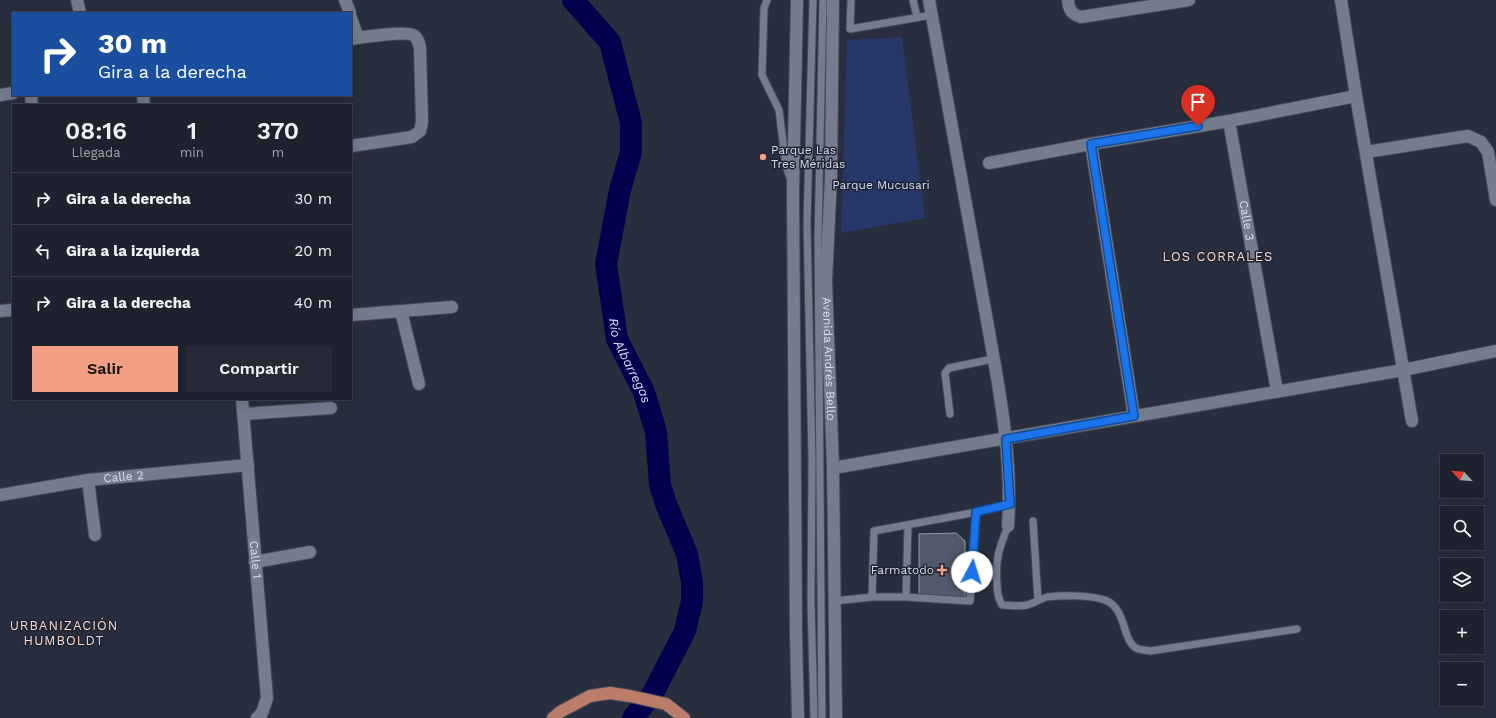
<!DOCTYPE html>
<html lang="es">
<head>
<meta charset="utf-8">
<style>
  body { margin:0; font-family:"Work Sans",sans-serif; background:#262a36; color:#f1f3f6; height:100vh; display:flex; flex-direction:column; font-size:15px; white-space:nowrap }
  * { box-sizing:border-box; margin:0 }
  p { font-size:13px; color:#a1a4aa }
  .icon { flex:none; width:22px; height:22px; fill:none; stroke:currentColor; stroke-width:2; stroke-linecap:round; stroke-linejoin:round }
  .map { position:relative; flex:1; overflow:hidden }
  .sheet { position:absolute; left:12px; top:104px; width:340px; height:296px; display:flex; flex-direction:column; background:#1e222e; border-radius:0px; box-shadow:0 4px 16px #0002,0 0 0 1px #3c3f4a }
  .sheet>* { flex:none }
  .top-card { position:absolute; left:12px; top:12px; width:340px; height:84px; border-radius:0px; box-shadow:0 4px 16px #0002,0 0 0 1px #3c3f4a; background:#1a4fa0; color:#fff; overflow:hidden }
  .needle { width:26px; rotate:296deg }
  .fabs { position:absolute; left:1440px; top:454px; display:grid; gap:8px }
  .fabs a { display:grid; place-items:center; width:44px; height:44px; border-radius:0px; background:#1e222e; box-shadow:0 4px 16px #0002,0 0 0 1px #3c3f4a; font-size:20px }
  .pin { position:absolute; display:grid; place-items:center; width:34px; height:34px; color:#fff; margin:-41px -17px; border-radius:50% 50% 50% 0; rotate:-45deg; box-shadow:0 0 4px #0007 }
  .pin .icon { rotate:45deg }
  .me { position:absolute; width:44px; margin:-22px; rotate:5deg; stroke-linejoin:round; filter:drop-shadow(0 0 3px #0008) }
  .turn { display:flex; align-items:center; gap:14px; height:84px; padding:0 20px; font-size:18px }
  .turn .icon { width:52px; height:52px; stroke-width:2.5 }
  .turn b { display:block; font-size:28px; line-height:34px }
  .eta { display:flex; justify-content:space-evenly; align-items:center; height:68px; text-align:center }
  .eta b { font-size:24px; font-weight:600; line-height:28px }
  .button { display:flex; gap:8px; margin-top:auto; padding:8px 20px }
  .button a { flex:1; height:46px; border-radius:0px; background:#f39f83; color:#111; font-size:16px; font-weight:600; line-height:46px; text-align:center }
  .button a+a { background:#262a36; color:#f1f3f6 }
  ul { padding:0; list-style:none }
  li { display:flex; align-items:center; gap:12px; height:52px; padding:0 20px; border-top:1px solid #3c3f4a }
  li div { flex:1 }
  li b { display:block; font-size:15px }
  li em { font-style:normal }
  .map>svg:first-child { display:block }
  .green { fill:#27376a }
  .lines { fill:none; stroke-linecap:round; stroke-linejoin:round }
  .river { stroke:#05004d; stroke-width:22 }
  .building { fill:#52596b; stroke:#949caf }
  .service-casing { stroke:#454a57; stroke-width:9 }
  .minor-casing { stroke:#454a57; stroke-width:14 }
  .tertiary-casing { stroke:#454a57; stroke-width:14 }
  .trunk-casing { stroke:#454a57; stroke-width:14 }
  .service { stroke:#747c8e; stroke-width:7 }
  .minor { stroke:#747c8e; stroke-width:12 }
  .tertiary { stroke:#747c8e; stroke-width:12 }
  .trunk { stroke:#bb7c6a; stroke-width:12 }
  .route-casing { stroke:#114b97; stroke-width:10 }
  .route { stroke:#1a73e8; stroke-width:7 }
  .poi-dot { fill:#f39f83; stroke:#1e2433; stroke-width:1.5 }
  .labels { text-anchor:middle; stroke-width:3; stroke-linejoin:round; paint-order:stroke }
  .poi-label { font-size:12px; fill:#dadee8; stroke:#1e2433; text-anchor:start }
  .park-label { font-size:12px; fill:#d6dff5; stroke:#1e2433 }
  .street-label { font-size:12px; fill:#dadee8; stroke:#1e2433 }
  .neighbourhood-label { font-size:13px; letter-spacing:1px; fill:#f8d7cc; stroke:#1e2433 }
  .water-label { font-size:13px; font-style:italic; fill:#d4dcf3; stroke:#1e2433 }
</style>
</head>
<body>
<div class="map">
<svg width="1496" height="718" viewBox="0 0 1496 718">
  <rect width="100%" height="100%" fill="#282e3d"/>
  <path class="green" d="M902,37L925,218L841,233L847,40Z"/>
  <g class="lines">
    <path class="river" id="s1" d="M573,0L610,42L631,123V152L620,190L606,264L617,339L644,392L656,432L660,485L666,504L687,554L692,582V601L685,631L653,693L633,718"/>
  </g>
  <path class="building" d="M956,533L965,541V601L919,598V534Z"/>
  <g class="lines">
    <g class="service-casing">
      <path id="service" d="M767,0L764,8L762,75L779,110L786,166L790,178
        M813,0L807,223L812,460L811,601L814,718
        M851,0L850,29L932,15
        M913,0L917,17
        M950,414L945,373L949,368L993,359
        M1033,521L1038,600
        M1008,526C999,549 995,559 997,584C997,592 998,598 1002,605C1010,605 1019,607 1027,605C1034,603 1040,599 1047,597C1062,595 1090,595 1105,600C1128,609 1121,642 1138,649C1141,650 1146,650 1150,651L1297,629
        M872,597L874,531L977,512L1010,504
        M906,597L908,525
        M834,601L872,597H906L970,601L977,512
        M822,718L818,238L823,0"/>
    </g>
    <g class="minor-casing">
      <g id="minor">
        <path d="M77,0L80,13"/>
        <path d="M345,0L350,13"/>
        <path d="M929,0C947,101 966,203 984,304C997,378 1013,451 1008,526"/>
        <path d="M1068,0C1069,10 1071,14 1081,17L1189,0"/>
        <path d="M1341,0L1356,96L1412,421"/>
        <path d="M351,18L358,38"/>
        <path d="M351,39C362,37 405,31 413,35C418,38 419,43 420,48L422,122L420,131L412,137L351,146"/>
        <path d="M0,95L13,93"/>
        <path d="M31,95L32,105"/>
        <path d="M143,95L144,105"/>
        <path id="s2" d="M1229,121L1277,391"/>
        <path d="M1091,144L1134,416"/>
        <path d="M1366,152L1468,136L1481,142L1488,152L1496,200"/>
        <path d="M989,163L1091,144L1229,121L1356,96"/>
        <path d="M0,311L13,310"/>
        <path d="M401,311L419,384"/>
        <path d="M351,315L452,307"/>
        <path id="s3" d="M242,399L267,698L262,713L257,718"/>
        <path d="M244,414L331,408"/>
        <path d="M833,468L1403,370L1496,351"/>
        <path d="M88,480L95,535"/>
        <path id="s4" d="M0,495L88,480L248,465"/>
        <path d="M255,562L310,552"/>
      </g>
    </g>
    <g class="tertiary-casing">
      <g id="tertiary">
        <path d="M797,0L793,190L796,634L798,718"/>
        <path id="s5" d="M833,0L831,177L826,281L833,468L836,718"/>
      </g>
    </g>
    <g class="trunk-casing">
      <path id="trunk" d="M553,718L560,712L590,696L610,693L630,696L666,704L684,718"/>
    </g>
    <use href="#service" class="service"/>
    <use href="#minor" class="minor"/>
    <use href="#tertiary" class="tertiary"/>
    <use href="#trunk" class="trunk"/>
  </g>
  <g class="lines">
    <g class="route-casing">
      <path id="route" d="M972,572L976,512L1010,504L1006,439L1134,416L1091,144L1198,126"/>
    </g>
    <use href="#route" class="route"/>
  </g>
  <g class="poi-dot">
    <circle cx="763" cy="157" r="4"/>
    <path d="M940 564h4v4h4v4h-4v4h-4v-4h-4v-4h4z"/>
  </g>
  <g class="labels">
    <g class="poi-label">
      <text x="771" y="154">Parque Las<tspan x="771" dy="14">Tres Méridas</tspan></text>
      <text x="934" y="574" text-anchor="end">Farmatodo</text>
    </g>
    <g class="park-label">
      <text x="881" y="189">Parque Mucusari</text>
    </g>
    <g class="street-label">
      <text dy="4" stroke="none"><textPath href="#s2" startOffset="101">Calle 3</textPath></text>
      <text dy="4" stroke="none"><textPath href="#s5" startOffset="359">Avenida Andrés Bello</textPath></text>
      <text dy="4" stroke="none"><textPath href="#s4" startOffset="125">Calle 2</textPath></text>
      <text dy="4" stroke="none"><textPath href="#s3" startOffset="161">Calle 1</textPath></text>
    </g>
    <g class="neighbourhood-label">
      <text x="1218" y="261">LOS CORRALES</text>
      <text x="64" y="630">URBANIZACIÓN<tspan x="64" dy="15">HUMBOLDT</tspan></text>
    </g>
    <g class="water-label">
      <text dy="5" stroke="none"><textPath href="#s1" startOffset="384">Río Albarregas</textPath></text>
    </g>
  </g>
</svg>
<div class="fabs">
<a><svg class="needle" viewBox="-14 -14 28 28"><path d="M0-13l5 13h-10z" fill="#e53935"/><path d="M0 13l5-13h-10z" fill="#a1a4aa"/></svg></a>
<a><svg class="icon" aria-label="search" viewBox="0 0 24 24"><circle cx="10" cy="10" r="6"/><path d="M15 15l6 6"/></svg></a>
<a><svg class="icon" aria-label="layers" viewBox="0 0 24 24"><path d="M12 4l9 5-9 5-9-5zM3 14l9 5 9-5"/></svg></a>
<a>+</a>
<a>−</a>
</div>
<div class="pin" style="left:1198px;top:126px;background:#d93025"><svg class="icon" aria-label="arrive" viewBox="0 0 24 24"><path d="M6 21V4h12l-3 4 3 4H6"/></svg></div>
<svg class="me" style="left:972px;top:572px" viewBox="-20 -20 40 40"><circle r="19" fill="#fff"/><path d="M0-13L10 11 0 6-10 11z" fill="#1a73e8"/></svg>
<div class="top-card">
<div class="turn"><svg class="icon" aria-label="right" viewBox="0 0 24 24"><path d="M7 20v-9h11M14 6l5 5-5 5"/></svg><div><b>30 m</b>Gira a la derecha</div></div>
</div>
<section class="sheet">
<div class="eta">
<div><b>08:16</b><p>Llegada</p></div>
<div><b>1</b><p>min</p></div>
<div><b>370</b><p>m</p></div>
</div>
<ul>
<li><svg class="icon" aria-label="right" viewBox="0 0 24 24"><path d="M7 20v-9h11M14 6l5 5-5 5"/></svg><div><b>Gira a la derecha</b></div><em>30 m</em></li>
<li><svg class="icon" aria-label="left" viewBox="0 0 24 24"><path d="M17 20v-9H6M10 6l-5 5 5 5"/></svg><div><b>Gira a la izquierda</b></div><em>20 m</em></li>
<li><svg class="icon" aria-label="right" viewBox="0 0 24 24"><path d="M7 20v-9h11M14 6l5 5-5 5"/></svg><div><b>Gira a la derecha</b></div><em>40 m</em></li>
</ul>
<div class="button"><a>Salir</a><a>Compartir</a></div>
</section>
</div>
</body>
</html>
